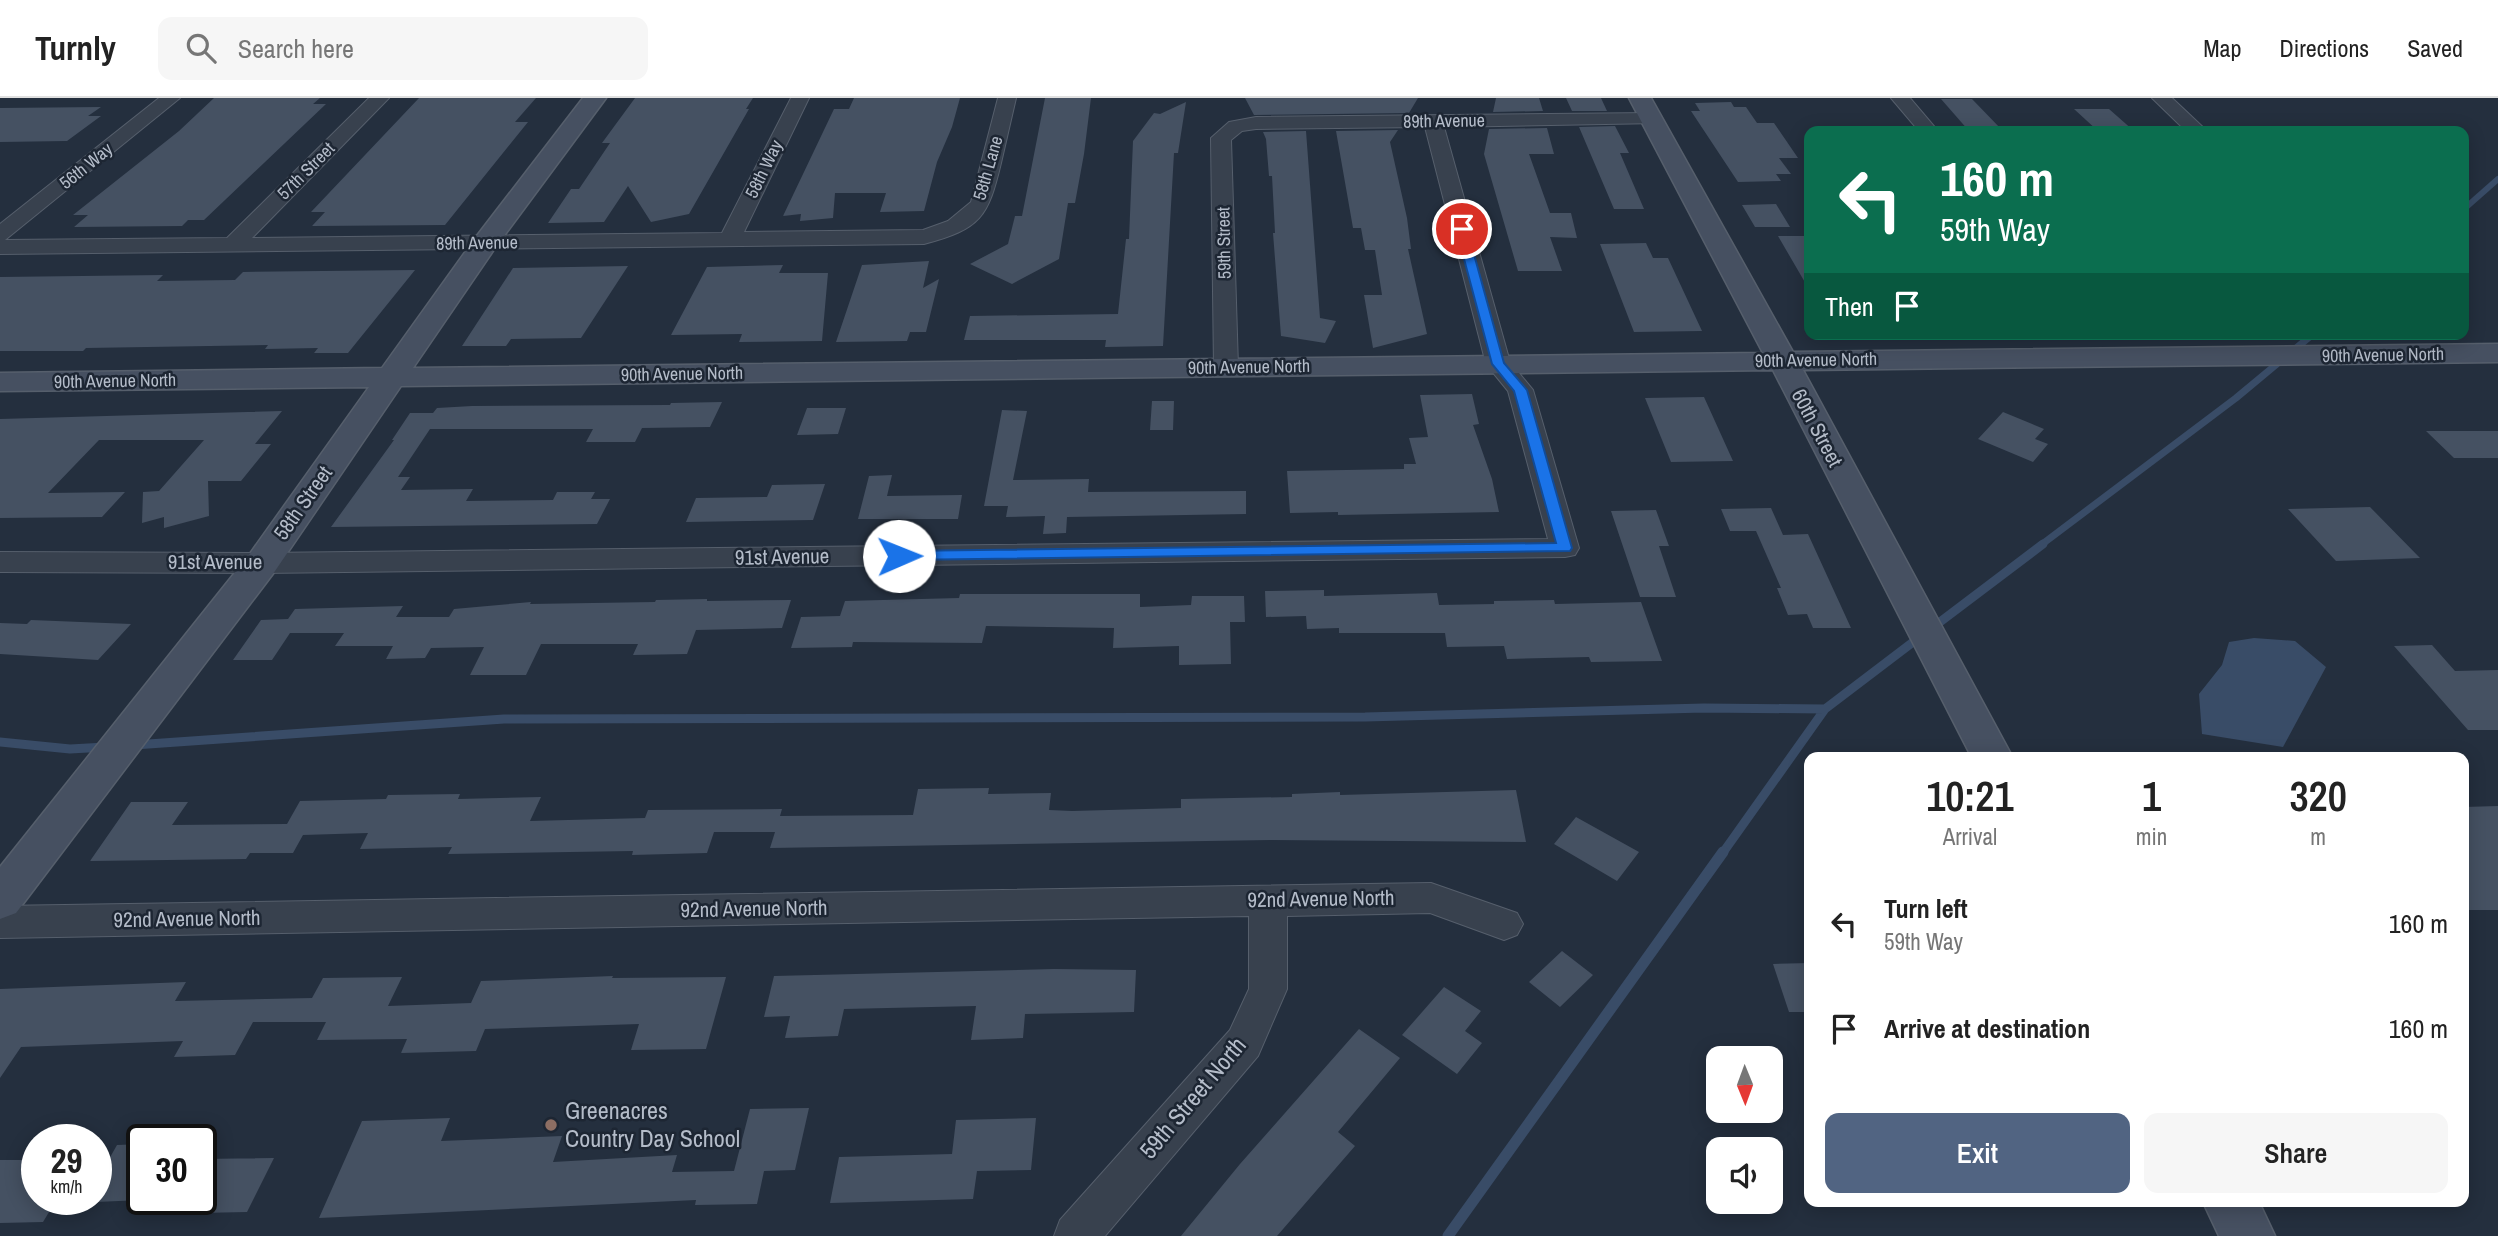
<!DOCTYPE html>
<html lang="en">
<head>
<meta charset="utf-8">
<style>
  body { margin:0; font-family:"Archivo Narrow",sans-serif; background:#f6f6f6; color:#222; height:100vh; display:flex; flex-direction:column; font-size:26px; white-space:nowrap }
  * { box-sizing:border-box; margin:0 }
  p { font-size:23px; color:#767676 }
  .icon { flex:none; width:38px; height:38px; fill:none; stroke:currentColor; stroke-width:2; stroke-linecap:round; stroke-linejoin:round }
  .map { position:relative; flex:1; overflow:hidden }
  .panel { position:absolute; left:1804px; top:654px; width:665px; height:455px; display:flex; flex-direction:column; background:#fff; border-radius:14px; box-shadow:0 4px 18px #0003 }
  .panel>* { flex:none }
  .guide { position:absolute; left:1804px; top:28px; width:665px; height:214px; border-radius:14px; box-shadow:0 4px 18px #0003; background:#0b6e4f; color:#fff; overflow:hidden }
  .needle { width:46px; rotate:179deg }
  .buttons { position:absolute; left:1706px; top:948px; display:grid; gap:14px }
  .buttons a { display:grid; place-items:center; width:77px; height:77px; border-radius:14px; background:#fff; box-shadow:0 4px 18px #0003; font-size:35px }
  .speed { position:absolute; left:21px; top:1026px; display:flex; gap:14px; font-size:35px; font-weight:700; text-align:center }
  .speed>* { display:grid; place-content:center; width:91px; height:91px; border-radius:50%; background:#fff; box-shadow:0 4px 18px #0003; line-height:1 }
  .speed small { font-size:18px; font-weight:400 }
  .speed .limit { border:4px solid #111; border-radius:10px; background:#fff; color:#111 }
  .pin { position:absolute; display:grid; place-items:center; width:60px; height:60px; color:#fff; margin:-30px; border:4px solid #fff; border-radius:50%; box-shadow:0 2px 7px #0007 }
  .me { position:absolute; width:77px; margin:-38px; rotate:89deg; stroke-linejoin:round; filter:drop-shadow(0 0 5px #0008) }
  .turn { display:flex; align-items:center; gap:24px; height:147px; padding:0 21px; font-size:32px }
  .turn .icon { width:91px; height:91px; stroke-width:2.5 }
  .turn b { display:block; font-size:49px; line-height:60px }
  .then { display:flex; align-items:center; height:66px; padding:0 21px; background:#0003; gap:14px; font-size:26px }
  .eta { display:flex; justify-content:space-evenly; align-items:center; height:119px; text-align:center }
  .eta b { font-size:42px; font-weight:600; line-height:49px }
  .button { display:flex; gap:14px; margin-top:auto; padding:14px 21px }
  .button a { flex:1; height:80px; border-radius:14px; background:#516482; color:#fff; font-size:28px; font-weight:600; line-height:80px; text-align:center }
  .button a+a { background:#f6f6f6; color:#222 }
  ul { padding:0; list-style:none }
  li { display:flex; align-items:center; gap:21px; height:105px; padding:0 21px }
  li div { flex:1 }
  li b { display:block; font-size:26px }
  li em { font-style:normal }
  header { display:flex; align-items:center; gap:42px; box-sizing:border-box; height:98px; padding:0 35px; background:#fff; border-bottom:2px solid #e0e0e0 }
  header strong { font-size:33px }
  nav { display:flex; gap:38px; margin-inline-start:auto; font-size:24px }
  .search { width:490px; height:63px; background:#f6f6f6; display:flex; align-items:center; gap:18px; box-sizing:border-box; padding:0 24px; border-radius:14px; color:#767676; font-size:26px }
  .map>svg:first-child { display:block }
  .water { fill:#394c67 }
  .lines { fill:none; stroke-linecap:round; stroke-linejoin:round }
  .stream-far3 { stroke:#394c67; stroke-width:6 }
  .stream-far2 { stroke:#394c67; stroke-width:7 }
  .stream-far1 { stroke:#394c67; stroke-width:9 }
  .stream { stroke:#394c67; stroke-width:11 }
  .building { fill:#455162 }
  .street-casing { stroke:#565f6c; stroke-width:2 }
  .secondary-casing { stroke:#565f6c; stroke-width:3 }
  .street { fill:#38414e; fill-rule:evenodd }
  .secondary { fill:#465061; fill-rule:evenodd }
  .route { fill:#1a73e8; stroke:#114b97; stroke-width:2 }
  .education-dot { fill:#8d6e63; stroke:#1d2633; stroke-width:2.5 }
  .labels { text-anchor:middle; stroke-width:5; stroke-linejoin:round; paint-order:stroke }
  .far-street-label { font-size:18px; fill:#b4bcc9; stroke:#1d2633 }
  .street-label { font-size:21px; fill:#b4bcc9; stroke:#1d2633 }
  .near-street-label { font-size:24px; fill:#b4bcc9; stroke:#1d2633 }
  .near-poi-label { font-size:24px; fill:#b4bcc9; stroke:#1d2633; text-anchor:start }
</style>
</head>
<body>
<header>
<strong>Turnly</strong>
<div class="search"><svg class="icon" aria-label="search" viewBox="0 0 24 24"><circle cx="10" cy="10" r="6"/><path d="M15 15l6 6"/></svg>Search here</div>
<nav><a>Map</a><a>Directions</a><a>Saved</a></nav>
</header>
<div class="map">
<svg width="2498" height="1138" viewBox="0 0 2498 1138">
  <rect width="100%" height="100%" fill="#242f3e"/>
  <path class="water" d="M2254,540L2295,543L2326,569L2283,649L2202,636L2199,596L2222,567L2229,544Z"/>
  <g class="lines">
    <path class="stream-far3" d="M2464,111L2498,81"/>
    <path class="stream-far2" d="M2041,447L2236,300L2313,236"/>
    <path class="stream-far1" d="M1932,530L2043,446
      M0,644L70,651L106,649
      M134,647L504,621L1365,619L1704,610L1825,611
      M1722,756L1825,611L1921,538"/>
    <path class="stream" d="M1448,1138L1723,754"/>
  </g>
  <path class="building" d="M214,0H320L313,6H326L204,122H188L182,128L74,129L88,117H73L179,33Z
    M419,0H536L515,24H528L445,127L312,128L325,114H311Z
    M635,0H753L746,11H749L689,116L651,124L628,88L604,124L548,125L571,91H579L610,45H602Z
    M854,0H960L952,29L937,64L924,113L880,114L886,95H835L833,120L800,123L801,116L783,118L834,11H849Z
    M1045,0H1091L1084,56L1075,105H1068L1059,161L1012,186L970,166L1008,146L1015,118H1022Z
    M1245,0H1418L1409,15L1254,17Z
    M1496,0H1539L1543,13L1493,14Z
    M1566,0H1601L1607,13H1572Z
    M1941,1H1972L2003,33H1969Z
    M1186,4L1178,55H1174L1163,248L1105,249L1106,242H964L970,218L1118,216L1126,141H1129L1133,43L1154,15L1160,16Z
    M1731,4L1734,9H1746L1757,25H1774L1798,60H1779L1791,76H1776L1781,83L1738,84L1691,13H1700L1695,5Z
    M101,9L88,18H101L67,43L0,44V10Z
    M2074,11H2109L2134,33H2098Z
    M1615,28L1629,55H1620L1644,111H1614L1579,29Z
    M1547,30L1554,56H1529L1550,115H1571L1577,140L1550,139L1562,173H1518L1484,56L1489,31Z
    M1398,32L1390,44L1407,120L1411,151H1408L1427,236L1373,250L1364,197H1382L1375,152H1365L1361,130H1353L1336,33Z
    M1306,33L1320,220L1336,223L1325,245L1281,238L1273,135H1275L1272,78H1269L1266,41L1263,34Z
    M1776,106L1790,129H1755L1742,107Z
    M1778,138H1810V193Z
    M1646,145L1653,160H1668L1702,233L1634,234L1600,146Z
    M929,163L923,190L939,181L926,234H910L907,243L836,244L862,167Z
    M783,167L779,175H828L822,243L739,244L742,236L671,237L707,169Z
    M628,168L581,240L511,241L506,248H462L513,170Z
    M415,172L348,255H314L318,250L265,251L268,247L86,250L83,253H0V179L163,177L157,183L235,182L243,174Z
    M1472,296L1479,326L1473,327L1492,381L1499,414L1338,417V414L1290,415L1287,373L1404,371V366H1416L1409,340L1428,339L1420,297Z
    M1704,299L1733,363L1671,364L1645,300Z
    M1152,303H1174L1173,332H1150Z
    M722,304L710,329L642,330L635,344H586L593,331H430L398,379H410L401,392L473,391L466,403L553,402L557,394H595L591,401H610L597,426L331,429L394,342H392L410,315H433L437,310L472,308L670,307L671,305Z
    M807,310H846L838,336L797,337Z
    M1002,312L1027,313L1013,382L1089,381L1088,394L1246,393V416L1067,419L1066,435L1043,436L1045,418L1006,419L1008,408H984Z
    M282,313L255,346H271L241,383H208L209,418L164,430V419L142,425L143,394L159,393L204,342H99L48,395L125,394L102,419L0,420V321Z
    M2003,314L2044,331L2035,341L2048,346L2033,364L1978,341Z
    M2426,333H2498V360H2454Z
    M892,377L887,398L962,397L958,421H858L869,378Z
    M825,386L813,422L686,424L696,400L767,399L772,387Z
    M2370,409L2420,460L2336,463L2288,411Z
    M1771,410L1783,437L1808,436L1851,530H1813L1807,516L1788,517L1777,490H1781L1756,433H1730L1721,411Z
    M1656,412L1669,448H1659L1676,499H1640L1611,413Z
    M1324,492V498L1437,495L1439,507L1494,506V503L1554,502L1555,506L1641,504L1662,563L1591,564L1589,559L1507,561L1504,548L1447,549L1445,535H1339V530L1307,531L1306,518L1266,519L1265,493Z
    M960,496H1140V509L1191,507L1192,498H1244L1245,524H1230L1231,566L1179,567V548L1113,550L1114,530L986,528L982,545L853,544L852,549L791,550L801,519L840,518L845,503L959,500Z
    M707,501V503L791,502L782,530L696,532L687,556L633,557L638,546H541L526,577H470L484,549L431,550L425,560L386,561L393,548H335L344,535H290L272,562H233L261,522L288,521L295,511L403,508L396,519H449L454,511L531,504L530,506L655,504L656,502Z
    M31,522L131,526L98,562L0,556V525L27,526Z
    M2432,547L2455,573L2498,572V632H2468L2394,548Z
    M989,690L988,696L1051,695L1049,712L1072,713L1181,710V701L1292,699V696L1340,694V697L1516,692L1526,744L1271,742L770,750L775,734H714L707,755L632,757L633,753L448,756L452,749L360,751L368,735L303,737L293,755H250L246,761L90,763L131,704H188L172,727L287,726L300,703L386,701L388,697L460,696L458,701L541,699L530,723L645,720L648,712L782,711L780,718L913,717L918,691Z
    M2498,708V812H2464V709Z
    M1576,719L1639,754L1617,783L1554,746Z
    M1562,853L1593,877L1560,909L1529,884Z
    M1810,865V914H1789L1773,866Z
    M1054,871L1136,872L1134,914L1025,916L1023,940L971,942L976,908L844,911L838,938L785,940L790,918L764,919L774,878Z
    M613,878L612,880L726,879L706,951L631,952L639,926L485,931L476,953L401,955L407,941L317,942L326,924H253L235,957L174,959L183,943L21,949L0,980V891L186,884L175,903L312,900L323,880L402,879L388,908L471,905L481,883Z
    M1444,889L1481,913L1465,933L1482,945L1457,976L1402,937Z
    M1359,931L1400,960L1338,1034L1355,1048L1277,1138H1181L1240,1066Z
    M809,1010L795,1072L764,1073L757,1106L695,1107L696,1102L319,1120L362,1023L450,1020L441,1043L562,1038L553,1064L677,1057L672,1074L734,1073L750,1011Z
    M1036,1020L1031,1072L977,1073L973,1101L830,1105L839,1059L952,1056L956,1022Z
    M142,1046V1102L96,1104V1084L117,1047Z
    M274,1060L247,1114L199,1115L207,1100H201V1061Z
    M0,1062H37V1101H57L43,1124L0,1125Z"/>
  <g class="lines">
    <g class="street-casing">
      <path id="street" d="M159,0H180L5,142L227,140L369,0H389L252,140L722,135L791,0H809L744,134L923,132L948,123L971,104L998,0H1016C1011,22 1006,43 1001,65C988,119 981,131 924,146L0,156V126Z
        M1891,0H1910L1938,33H1919Z
        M2152,0H2172L2207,33H2186Z
        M1652,15L1659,17L1662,21L1659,25L1444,29L1510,264L1533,292L1579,450L1575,457L1565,459L262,475L0,474V454L262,455L1548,441L1508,293L1486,266L1425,29L1256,31L1242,33L1231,42L1238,269L1235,274L1226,276L1217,274L1214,269L1211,40L1229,24L1256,19Z
        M1431,785L1517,815L1523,826L1517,837L1504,842L1430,815L1287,818V891L1258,958L1105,1138H1054L1060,1122L1230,932L1249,891V818L0,840V808Z"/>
    </g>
    <g class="secondary-casing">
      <path id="secondary" d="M583,0H606L495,150L413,270L1763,255L1629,0H1651L1793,254L2498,246V264L1803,272L2013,660H1972L1773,272L401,288L275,473L16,815L0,821V769L249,457L369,289L0,293V275L382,270L476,139Z
        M2203,1104H2259L2275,1138H2219Z"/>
    </g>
    <use href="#street" class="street"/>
    <use href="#secondary" class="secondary"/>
  </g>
  <path class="route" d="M1462,128L1467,131L1504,265L1527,292L1572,450L1570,453L899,462L892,458L899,453L1556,445L1514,293L1492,266L1456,131Z"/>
  <circle class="education-dot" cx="551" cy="1027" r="7"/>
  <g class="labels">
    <g class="far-street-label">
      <text transform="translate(1444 23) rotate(-1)" y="6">89th Avenue</text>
      <text transform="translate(86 68) rotate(-39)" y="6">56th Way</text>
      <text transform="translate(988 70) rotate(-74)" y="6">58th Lane</text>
      <text transform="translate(764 71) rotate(-64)" y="6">58th Way</text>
      <text transform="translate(306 73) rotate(-45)" y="6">57th Street</text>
      <text transform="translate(477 145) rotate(-1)" y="6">89th Avenue</text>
      <text transform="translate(1224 145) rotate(-91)" y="6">59th Street</text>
      <text transform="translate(2383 257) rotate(-1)" y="6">90th Avenue North</text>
      <text transform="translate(1816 262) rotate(-1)" y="6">90th Avenue North</text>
      <text transform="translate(1249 269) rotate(-1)" y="6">90th Avenue North</text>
      <text transform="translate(682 276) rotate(-1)" y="6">90th Avenue North</text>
      <text transform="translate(115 283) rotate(-1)" y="6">90th Avenue North</text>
    </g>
    <g class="street-label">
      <text transform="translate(1817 330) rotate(62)" y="7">60th Street</text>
      <text transform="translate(303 405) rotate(-55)" y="7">58th Street</text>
      <text transform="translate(782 459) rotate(-1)" y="7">91st Avenue</text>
      <text x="215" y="471">91st Avenue</text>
      <text transform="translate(1321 801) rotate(-1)" y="7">92nd Avenue North</text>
      <text transform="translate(754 811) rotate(-1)" y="7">92nd Avenue North</text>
      <text transform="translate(187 821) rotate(-1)" y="7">92nd Avenue North</text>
    </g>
    <g class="near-street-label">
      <text transform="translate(1193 1000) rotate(-50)" y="8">59th Street North</text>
    </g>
    <g class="near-poi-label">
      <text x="565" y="1021">Greenacres<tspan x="565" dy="28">Country Day School</tspan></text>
    </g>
  </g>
</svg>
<div class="buttons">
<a><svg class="needle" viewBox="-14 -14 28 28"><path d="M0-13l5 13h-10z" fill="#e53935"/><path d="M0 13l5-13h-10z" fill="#767676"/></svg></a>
<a><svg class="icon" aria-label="sound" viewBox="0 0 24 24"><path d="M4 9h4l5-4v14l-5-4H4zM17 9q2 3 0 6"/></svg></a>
</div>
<div class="speed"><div>29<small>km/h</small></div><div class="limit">30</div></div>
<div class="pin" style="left:1462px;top:131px;background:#d93025"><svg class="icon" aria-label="arrive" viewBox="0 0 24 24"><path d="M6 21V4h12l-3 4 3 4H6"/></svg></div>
<svg class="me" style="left:899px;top:458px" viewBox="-20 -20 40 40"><circle r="19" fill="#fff"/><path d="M0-13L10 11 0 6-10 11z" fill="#1a73e8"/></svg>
<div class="guide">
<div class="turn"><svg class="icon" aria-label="left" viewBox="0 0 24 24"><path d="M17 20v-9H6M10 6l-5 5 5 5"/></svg><div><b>160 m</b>59th Way</div></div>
<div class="then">Then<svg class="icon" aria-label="arrive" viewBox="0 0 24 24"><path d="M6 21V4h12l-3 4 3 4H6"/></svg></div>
</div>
<section class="panel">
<div class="eta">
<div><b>10:21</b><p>Arrival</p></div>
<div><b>1</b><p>min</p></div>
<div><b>320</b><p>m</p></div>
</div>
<ul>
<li><svg class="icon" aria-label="left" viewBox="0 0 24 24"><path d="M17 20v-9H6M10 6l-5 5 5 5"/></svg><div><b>Turn left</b><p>59th Way</p></div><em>160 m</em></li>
<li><svg class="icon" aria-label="arrive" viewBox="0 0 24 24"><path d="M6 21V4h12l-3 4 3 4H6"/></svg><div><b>Arrive at destination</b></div><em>160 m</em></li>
</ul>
<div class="button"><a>Exit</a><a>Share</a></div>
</section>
</div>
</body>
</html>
